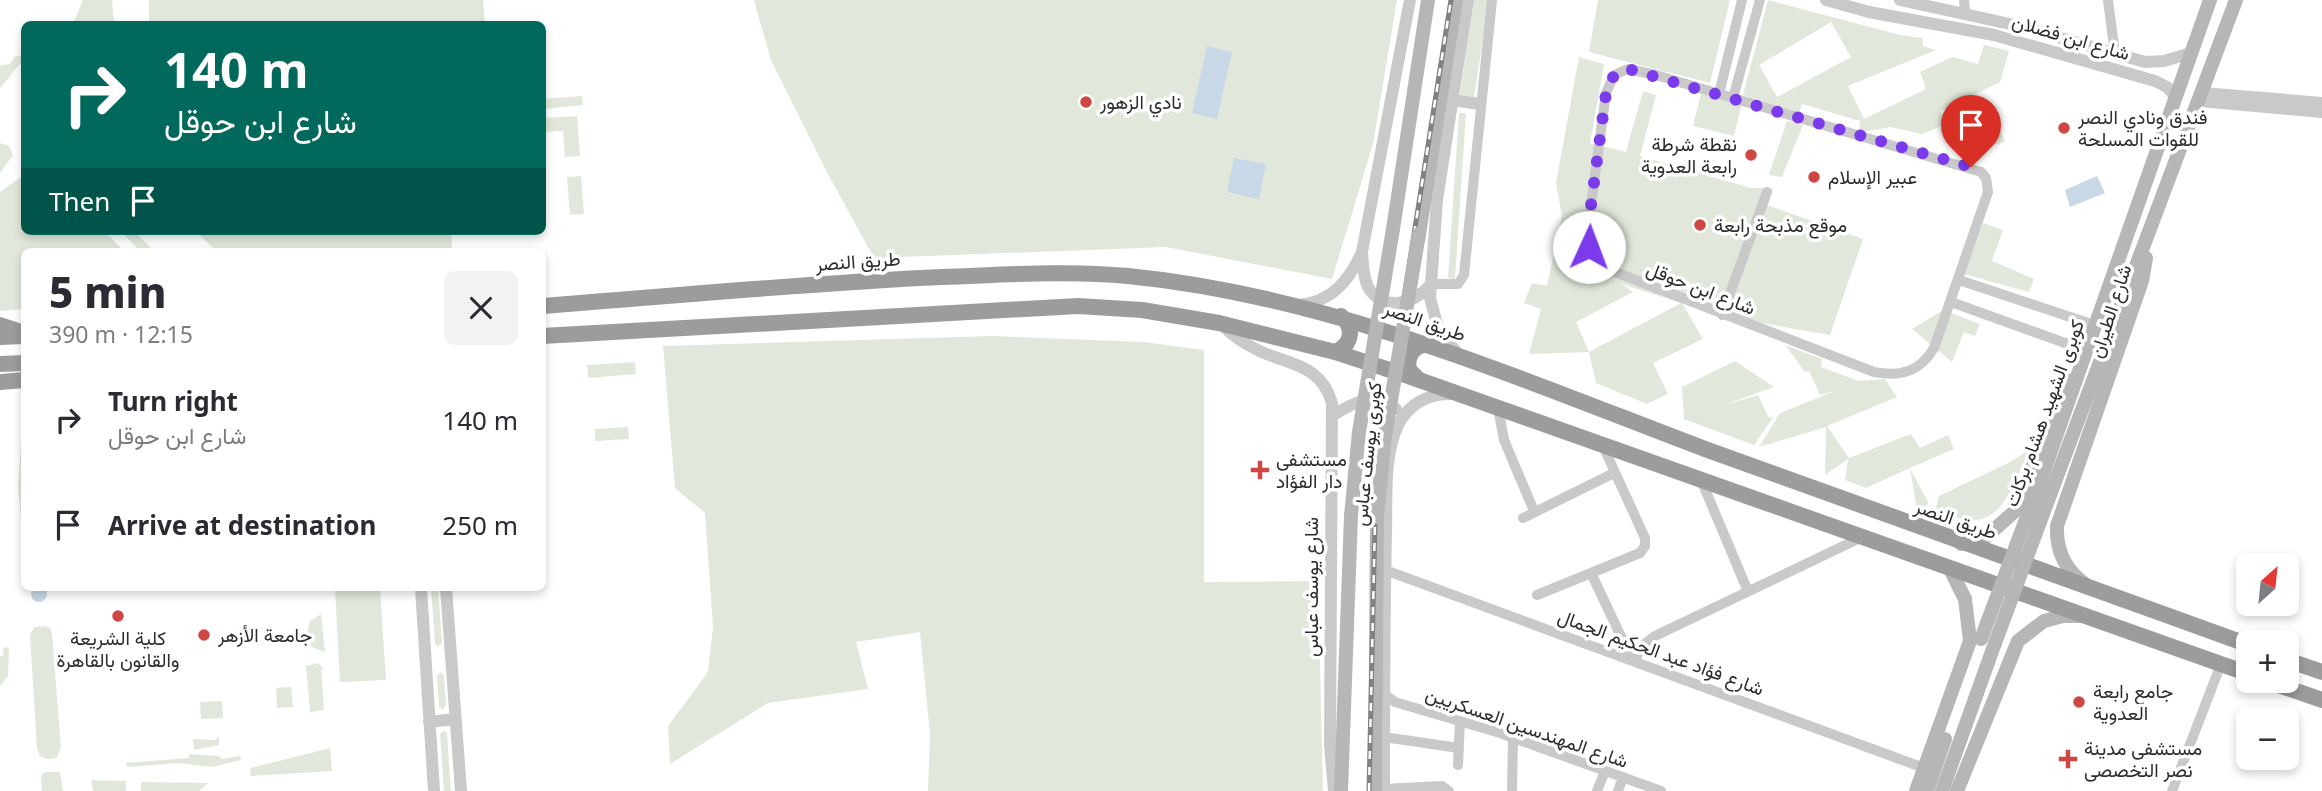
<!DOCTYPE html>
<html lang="en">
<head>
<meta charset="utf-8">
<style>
  body { margin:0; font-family:"Noto Sans",Vazirmatn,sans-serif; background:#f2f2f3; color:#2b2b33; height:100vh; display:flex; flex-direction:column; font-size:26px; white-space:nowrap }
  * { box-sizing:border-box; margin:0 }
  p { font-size:23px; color:#7c7c81 }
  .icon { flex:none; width:38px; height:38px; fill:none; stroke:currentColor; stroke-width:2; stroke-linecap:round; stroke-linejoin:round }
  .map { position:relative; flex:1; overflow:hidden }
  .panel { position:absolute; left:21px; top:248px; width:525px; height:343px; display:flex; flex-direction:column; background:#fff; border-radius:10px; box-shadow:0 4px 10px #0003 }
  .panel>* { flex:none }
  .guide { position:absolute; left:21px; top:21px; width:525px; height:214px; border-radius:10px; box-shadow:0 4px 10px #0003; background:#00695c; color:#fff; overflow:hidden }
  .needle { width:46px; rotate:27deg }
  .buttons { position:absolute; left:2236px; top:553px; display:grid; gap:14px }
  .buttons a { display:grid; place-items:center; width:63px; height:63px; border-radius:10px; background:#fff; box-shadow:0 4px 10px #0003; font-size:35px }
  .pin { position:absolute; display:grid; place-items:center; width:60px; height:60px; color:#fff; margin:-72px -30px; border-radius:50% 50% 50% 0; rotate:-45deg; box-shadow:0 0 7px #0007 }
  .pin .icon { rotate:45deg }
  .me { position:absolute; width:77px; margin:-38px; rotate:2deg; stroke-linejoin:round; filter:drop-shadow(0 0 5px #0008) }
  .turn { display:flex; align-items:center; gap:24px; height:147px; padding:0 28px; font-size:32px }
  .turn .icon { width:91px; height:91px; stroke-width:2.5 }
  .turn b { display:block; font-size:49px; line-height:60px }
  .then { display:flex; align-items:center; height:66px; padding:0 28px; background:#0003; gap:14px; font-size:26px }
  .round { display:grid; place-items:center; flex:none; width:74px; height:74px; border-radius:10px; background:#f2f2f3 }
  .overview { display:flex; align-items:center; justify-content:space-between; height:119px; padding:0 28px }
  h1 { font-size:42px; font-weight:800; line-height:52px }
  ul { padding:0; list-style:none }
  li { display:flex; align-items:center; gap:21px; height:105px; padding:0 28px }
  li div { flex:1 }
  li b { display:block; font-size:26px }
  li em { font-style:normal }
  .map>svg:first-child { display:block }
  .green { fill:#e1e8db; fill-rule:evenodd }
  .water { fill:#c9d8e6 }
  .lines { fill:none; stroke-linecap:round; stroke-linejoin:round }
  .minor { stroke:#c9c9c9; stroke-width:10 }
  .tertiary { stroke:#c9c9c9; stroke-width:12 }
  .secondary { stroke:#b6b6b6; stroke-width:14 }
  .trunk { stroke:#9c9c9c; stroke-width:16 }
  .rail-casing { stroke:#818181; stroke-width:5 }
  .rail { stroke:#fff; stroke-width:2.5; stroke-dasharray:8; stroke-linecap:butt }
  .secondary-bridge { stroke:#b6b6b6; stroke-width:14 }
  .route { stroke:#7c3aed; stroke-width:12; stroke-dasharray:0 21.6 }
  .poi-dot { fill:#cf4743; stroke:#fff; stroke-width:2.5 }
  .labels { text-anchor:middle; stroke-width:7; stroke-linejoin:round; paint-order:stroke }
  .street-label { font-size:19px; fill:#2c2c2c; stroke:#fff }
  .poi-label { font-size:19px; fill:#2c2c2c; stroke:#fff; text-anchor:start }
</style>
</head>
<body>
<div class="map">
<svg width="2322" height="791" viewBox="0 0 2322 791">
  <rect width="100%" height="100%" fill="#fff"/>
  <path class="green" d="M83,0H112L114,24H73Z
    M149,0H483L485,24H149Z
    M754,0H1397L1373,144L1332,279L1166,247L874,258L828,174L771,60Z
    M1474,0H1489L1474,97L1460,95Z
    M1598,0H1730L1710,83L1589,52Z
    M1768,0L1900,35L1923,38V46L1936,50L1848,86L1864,119L1926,89L1920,72L1952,57L1978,64L1984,45L2009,51L2000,82L1940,111L1946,124L1922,134L1890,127L1859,133L1860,121L1802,104L1799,114L1743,95ZM1831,22L1851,57L1777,97L1759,65Z
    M24,48V59L0,88V65L10,64L14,57L22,55Z
    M1579,57L1604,64L1590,143L1626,152L1643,91L1656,95L1640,156L1751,188H1773L1767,205L1863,239L1830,335L1720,316L1682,303L1703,339L1653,363L1668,394L1647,404L1596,383L1589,352L1529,354L1541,309L1524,303L1532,283L1547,286L1562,216L1556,183ZM1622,284L1681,303L1589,352L1576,322L1633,292Z
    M1701,93L1742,104L1734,136L1693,126Z
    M582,96L583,105L543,109V99Z
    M1459,113H1466L1455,279L1448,278Z
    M577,116L580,156L565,157L563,131L543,132V118Z
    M1787,121L1803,125L1782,177L1769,175Z
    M1997,123L2005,142L1959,153L1956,143Z
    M0,143L9,146L13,155L0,173Z
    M24,175V231H104L125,252H24V309L0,311V192Z
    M581,176L584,214L570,215L567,177Z
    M1983,223L2003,230L1992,261L2034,279L2029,292L1964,274Z
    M121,231H134L155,252H141Z
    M196,231H451L452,252H217Z
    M1943,310L1980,324L1975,336L1964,332L1952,362L1912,329Z
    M992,336L1143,342L1204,350V582L1318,581L1323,791H928L930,734L920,632L856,642L868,689L768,703L670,764L668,726L708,672L713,627L705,513L675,488L663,346Z
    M1785,345L1822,359L1821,367L1859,381L1885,379L1897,397L1827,426L1849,458L1911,434L1920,448L1948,435L1954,449L1910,468L1929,504L1917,510L1910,468L1866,488L1845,480L1848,459L1825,475L1826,427L1759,447L1780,413L1835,391L1820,395L1809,371L1805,372Z
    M1735,361L1774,387L1721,406L1758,395L1769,418L1774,416L1754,445L1684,419L1682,387Z
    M635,362L636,374L588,378L587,365Z
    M628,427L629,439L595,441V429Z
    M21,442H24V547L18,488Z
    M2029,450C2018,473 2006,520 1973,520C1961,520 1947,515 1935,513L1939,496L2010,462Z
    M335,588H380L386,680L340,682Z
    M431,588H438L442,642L438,647L435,643Z
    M321,614L325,652L312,647L307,634L310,621Z
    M44,626L50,628L52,634L61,748L57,758L46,759L40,756L37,749L30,635L34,627Z
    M9,647L8,676L0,686V656L4,655L3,648Z
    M318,663L324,669H321L324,710L310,712L306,666Z
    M441,672L444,675L446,705L443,710L439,707L437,676Z
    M291,687L293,707L277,708L276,688Z
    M222,701L223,718L201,719L200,702Z
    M444,730L447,733L451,791H444L440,734Z
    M219,736V745L194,750L193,739L215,740Z
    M330,748L332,771L251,776L250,769L254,767Z
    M189,754L220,756L221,759L240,756L241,760L212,767L178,763L127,767L126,763L189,758Z
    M45,772H60L63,791H42L41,776Z
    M91,780L126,781V791H93Z
    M141,782L207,783V784L199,791H141Z"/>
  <path class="water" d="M1207,46L1232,52L1217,119L1192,113Z
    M1234,158L1266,164L1259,199L1227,192Z
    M2097,176L2105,193L2070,207L2065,190Z
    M31 594a8 8 0 1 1 16 0a8 8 0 1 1-16 0Z"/>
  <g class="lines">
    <path class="minor" d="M1964,0L1965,13
      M2108,0L2115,54
      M1628,69L1656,75L1981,172L1986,178L1988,192L1934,348C1920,372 1900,377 1874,372L1602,267L1589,247L1587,235L1606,93L1614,75Z
      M1719,94L1742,0
      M1733,98L1760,0
      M1959,280L2088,323
      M1431,284H1458L1464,275L1492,0
      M1951,302L2079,348
      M1722,315L1767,192
      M1498,408L1504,440L1534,511
      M1702,482L1747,589
      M1523,518L1614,473
      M1385,570L1924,768
      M1592,575L1632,660
      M1537,595L1640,553L1645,546V538L1603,446
      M1635,661L1641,647L1655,636L1860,538
      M1383,693L1395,702L1500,733L1661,791
      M1384,737L1459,748
      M1458,765L1460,721
      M1384,789L1442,786L1449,791
      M1512,791L1513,738
      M1597,791L1605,771
      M1618,791L1623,777
      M2172,791L2221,664"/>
    <path class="tertiary" d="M1826,0L1869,12L1994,35L2155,81L2167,87L2176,97
      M1900,0L2019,26L2145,62L2164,61L2191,53
      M2203,93L2322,103
      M1452,100L1480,104
      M2200,101L2322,112
      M1362,253C1363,263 1363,277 1368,287C1383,313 1415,304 1431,284
      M1297,305C1331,303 1349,281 1362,252L1410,0
      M1222,325C1234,337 1248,346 1264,353C1294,365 1322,367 1332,403L1330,745L1334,791
      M1458,354L1438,328L1430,298L1437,200L1468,0
      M1332,416C1354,402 1374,391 1396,409
      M421,588L434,791
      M446,588L461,791
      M429,722L455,719
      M1384,791C1384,705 1384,620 1386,534C1387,501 1383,454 1399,423C1410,403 1430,393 1452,394"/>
    <path class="secondary" d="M1393,229L1428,0
      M1419,234L1456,0
      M2040,482L2210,0
      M2053,487L2236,0
      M1961,544L1987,536L2015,511L2067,380
      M2085,584C2065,570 2056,550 2057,526L2142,281L2146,258
      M1341,791L1351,516
      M1375,791L1377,517
      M1916,791L1970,641L1965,599L1951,571
      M1927,791L1945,739
      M1942,791L1995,643
      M1957,791L2018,641L2044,621L2063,616H2081"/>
    <path class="trunk" d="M542,306C675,296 808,283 942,277C1004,275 1066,270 1128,276C1331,296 1517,378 1705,449C1886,516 2068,579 2249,645
      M0,325L24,333
      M542,336L1078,306L1142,310L1219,323L1335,352L1408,376L2249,674
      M0,337L24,336
      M1335,352C1352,345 1355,328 1341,316
      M0,364L24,363
      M1419,380L1409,370C1406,355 1414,345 1429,344
      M0,382L24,380
      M2287,660L2322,672
      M2267,681L2322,700"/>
    <g class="rail-casing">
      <path id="rail" d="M1369,791L1376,475L1451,0"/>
    </g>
    <use href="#rail" class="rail"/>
    <path class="secondary-bridge" d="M1351,516L1359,432L1393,229
      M1377,517L1385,436L1419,234
      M1981,639L2040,482
      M1995,643L2053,487"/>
  </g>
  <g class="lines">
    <path class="route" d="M1589,247L1587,235L1606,93L1614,75L1628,69L1971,167"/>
  </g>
  <g class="poi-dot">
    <circle cx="1086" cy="102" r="7"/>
    <circle cx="2064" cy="128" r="7"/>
    <circle cx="1751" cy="155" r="7"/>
    <circle cx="1814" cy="177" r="7"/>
    <circle cx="1700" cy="225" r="7"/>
    <path d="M1256.5 459.5h7v7h7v7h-7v7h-7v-7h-7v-7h7z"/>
    <circle cx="118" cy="616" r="7"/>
    <circle cx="204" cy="635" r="7"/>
    <circle cx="2079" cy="702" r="7"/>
    <path d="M2064.5 748.5h7v7h7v7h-7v7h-7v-7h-7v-7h7z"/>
  </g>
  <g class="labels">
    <g class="street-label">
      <text transform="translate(2071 37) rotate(16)" y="7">شارع ابن فضلان</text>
      <text transform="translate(858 261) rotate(-4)" y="7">طريق النصر</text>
      <text transform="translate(1701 288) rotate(21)" y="7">شارع ابن حوقل</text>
      <text transform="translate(2110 311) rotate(-72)" y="7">شارع الطيران</text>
      <text transform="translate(1425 321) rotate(19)" y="7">طريق النصر</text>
      <text transform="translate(2044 413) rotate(-70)" y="7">كوبرى الشهيد هشام بركات</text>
      <text transform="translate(1367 454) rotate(-84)" y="7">كوبرى يوسف عباس</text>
      <text transform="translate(1956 519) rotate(19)" y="7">طريق النصر</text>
      <text transform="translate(1311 587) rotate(-90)" y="7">شارع يوسف عباس</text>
      <text transform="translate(1661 652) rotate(20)" y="7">شارع فؤاد عبد الحكيم الجمال</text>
      <text transform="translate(1527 727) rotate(19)" y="7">شارع المهندسين العسكريين</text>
    </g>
    <g class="poi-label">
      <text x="1100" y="109">نادي الزهور</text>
      <text x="2078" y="124">فندق ونادي النصر<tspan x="2078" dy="22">للقوات المسلحة</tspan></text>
      <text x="1737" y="151" text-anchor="end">نقطة شرطة<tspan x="1737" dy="22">رابعة العدوية</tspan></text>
      <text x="1828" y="184">عبير الإسلام</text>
      <text x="1714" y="232">موقع مذبحة رابعة</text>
      <text x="1276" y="466">مستشفى<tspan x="1276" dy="22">دار الفؤاد</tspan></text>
      <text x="218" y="642">جامعة الأزهر</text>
      <text x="118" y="645" text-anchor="middle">كلية الشريعة<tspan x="118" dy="22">والقانون بالقاهرة</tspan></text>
      <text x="2093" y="698">جامع رابعة<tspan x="2093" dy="22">العدوية</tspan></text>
      <text x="2084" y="755">مستشفى مدينة<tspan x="2084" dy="22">نصر التخصصى</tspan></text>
    </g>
  </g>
</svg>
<div class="buttons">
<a><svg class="needle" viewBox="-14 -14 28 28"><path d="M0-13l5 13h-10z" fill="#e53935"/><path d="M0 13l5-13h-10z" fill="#7c7c81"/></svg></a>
<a>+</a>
<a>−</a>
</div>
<div class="pin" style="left:1971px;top:167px;background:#d93025"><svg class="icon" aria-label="arrive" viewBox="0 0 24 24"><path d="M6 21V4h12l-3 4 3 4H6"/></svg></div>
<svg class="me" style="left:1589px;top:247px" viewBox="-20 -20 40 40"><circle r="19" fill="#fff"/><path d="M0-13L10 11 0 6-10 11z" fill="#7c3aed"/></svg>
<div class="guide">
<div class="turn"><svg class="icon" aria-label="right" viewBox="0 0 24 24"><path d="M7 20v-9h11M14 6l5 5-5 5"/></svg><div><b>140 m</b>شارع ابن حوقل</div></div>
<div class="then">Then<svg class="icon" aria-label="arrive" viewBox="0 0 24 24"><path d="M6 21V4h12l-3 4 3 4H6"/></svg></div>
</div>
<section class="panel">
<div class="overview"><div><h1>5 min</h1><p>390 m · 12:15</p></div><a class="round"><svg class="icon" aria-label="close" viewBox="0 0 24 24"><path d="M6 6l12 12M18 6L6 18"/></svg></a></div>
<ul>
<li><svg class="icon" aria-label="right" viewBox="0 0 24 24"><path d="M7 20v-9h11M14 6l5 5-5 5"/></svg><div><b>Turn right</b><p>شارع ابن حوقل</p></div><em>140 m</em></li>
<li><svg class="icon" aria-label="arrive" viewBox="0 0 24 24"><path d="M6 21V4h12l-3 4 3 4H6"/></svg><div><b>Arrive at destination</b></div><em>250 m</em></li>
</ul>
</section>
</div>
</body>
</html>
